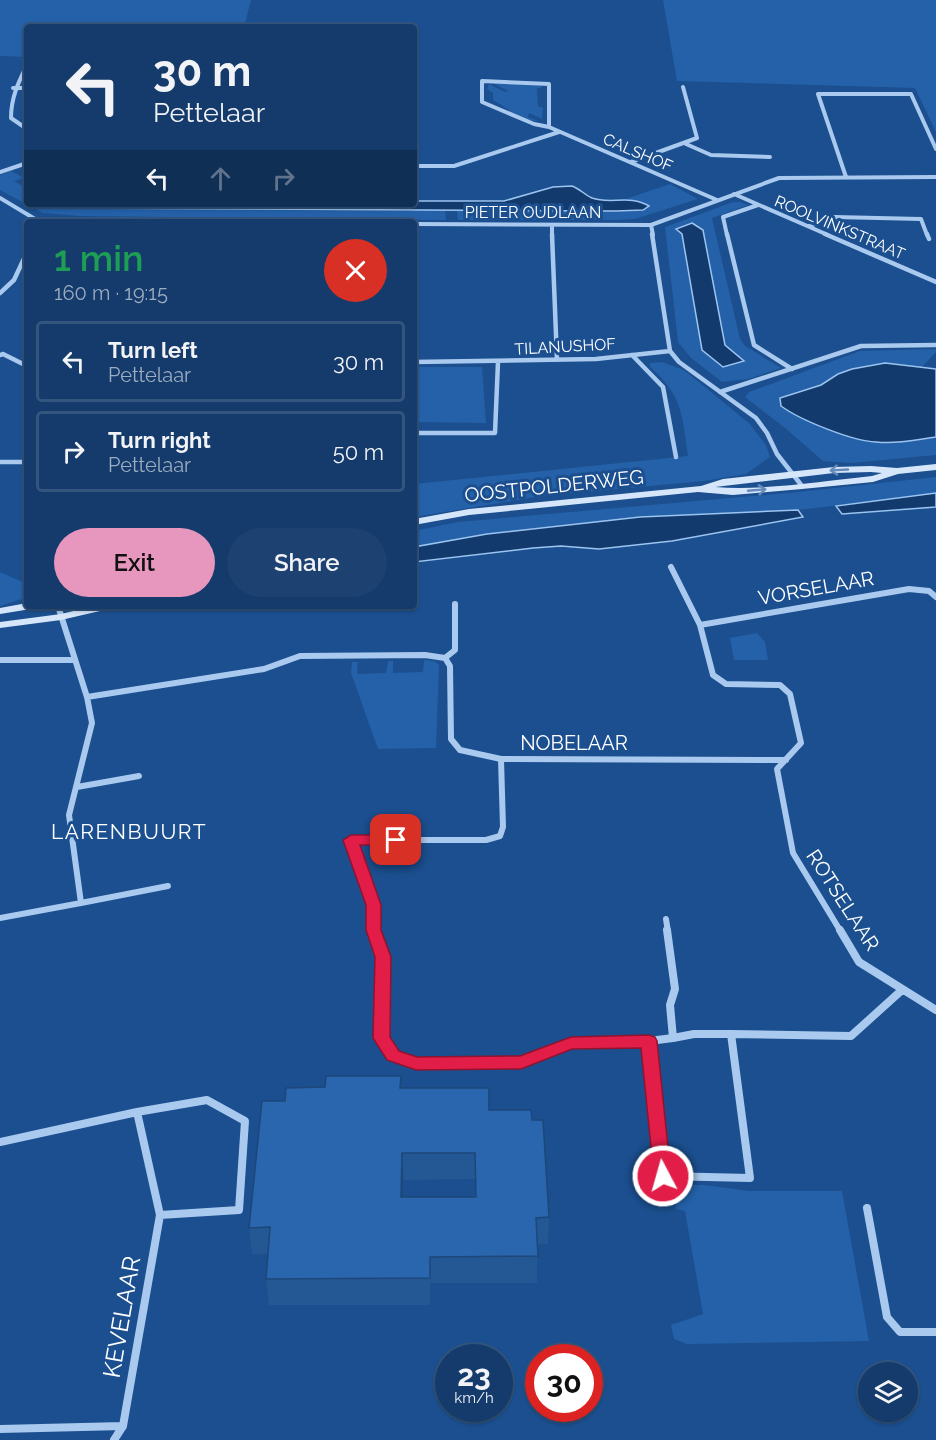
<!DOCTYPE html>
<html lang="en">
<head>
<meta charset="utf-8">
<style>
  body { margin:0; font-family:Raleway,sans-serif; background:#1d4271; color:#f1f3f6; height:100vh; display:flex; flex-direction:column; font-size:22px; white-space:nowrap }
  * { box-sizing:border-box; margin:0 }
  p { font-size:20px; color:#9dadc1 }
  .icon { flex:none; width:33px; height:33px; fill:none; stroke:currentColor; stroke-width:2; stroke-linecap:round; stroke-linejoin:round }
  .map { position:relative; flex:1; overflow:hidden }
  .details { position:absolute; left:24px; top:219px; width:393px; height:390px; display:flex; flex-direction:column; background:#143b6b; border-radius:6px; box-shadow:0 2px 4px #0004,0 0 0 2px #33557e }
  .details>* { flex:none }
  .banner { position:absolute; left:24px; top:24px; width:393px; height:183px; border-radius:6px; box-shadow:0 2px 4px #0004,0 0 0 2px #33557e; background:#143b6b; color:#f1f3f6; overflow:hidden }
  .tools { position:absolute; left:858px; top:1362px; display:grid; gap:12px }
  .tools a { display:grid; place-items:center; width:60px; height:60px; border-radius:50%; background:#143b6b; box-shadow:0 2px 4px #0004,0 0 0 2px #33557e; font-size:30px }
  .speed { position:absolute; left:435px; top:1344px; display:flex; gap:12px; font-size:30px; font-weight:700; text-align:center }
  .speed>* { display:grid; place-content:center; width:78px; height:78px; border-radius:50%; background:#143b6b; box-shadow:0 2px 4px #0004,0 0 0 2px #33557e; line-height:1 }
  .speed small { font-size:15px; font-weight:400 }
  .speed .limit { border:9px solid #d22; background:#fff; color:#111 }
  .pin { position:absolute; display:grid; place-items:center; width:51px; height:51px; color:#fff; margin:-26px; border-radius:12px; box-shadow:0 3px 9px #0006 }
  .me { position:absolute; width:66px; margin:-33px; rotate:354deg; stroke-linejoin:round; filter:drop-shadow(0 0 4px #0008) }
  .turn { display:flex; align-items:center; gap:21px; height:126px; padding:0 30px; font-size:27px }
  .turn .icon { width:78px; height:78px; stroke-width:2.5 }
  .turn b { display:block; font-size:42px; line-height:51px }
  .lanes { display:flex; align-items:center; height:57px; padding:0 30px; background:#0003; justify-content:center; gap:30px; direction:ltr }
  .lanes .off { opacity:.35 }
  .round { display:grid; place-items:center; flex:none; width:63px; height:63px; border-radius:32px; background:#1d4271 }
  .overview { display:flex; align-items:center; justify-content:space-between; height:102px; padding:0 30px }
  h1 { font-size:36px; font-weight:600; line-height:45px; color:#1e9e55 }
  .primary-button { display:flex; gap:12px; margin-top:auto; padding:12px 30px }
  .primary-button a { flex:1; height:69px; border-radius:36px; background:#e797bd; color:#111; font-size:24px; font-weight:600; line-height:69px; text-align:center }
  .primary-button a+a { background:#1d4271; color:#f1f3f6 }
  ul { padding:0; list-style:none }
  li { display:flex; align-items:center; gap:18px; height:81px; margin:0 12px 9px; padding:0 18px; border:3px solid #33557e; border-radius:6px }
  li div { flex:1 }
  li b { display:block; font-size:22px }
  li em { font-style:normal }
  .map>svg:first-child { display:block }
  .green { fill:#2461a8; fill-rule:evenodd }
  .water { fill:#123a6d; stroke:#9cc4f0; stroke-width:1.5 }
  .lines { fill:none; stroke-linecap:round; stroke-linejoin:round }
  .street-far3 { stroke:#a9c9ee; stroke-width:4 }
  .street-far2 { stroke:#a9c9ee; stroke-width:4.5 }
  .street-far1 { stroke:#a9c9ee; stroke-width:6 }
  .street { stroke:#a9c9ee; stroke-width:8 }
  .secondary { fill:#d6e6fa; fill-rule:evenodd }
  .wall { fill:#245895; fill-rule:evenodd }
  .shaded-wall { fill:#1d4779 }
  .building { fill:#2a66ad; stroke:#1d4779; stroke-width:1.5; fill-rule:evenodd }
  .oneway { stroke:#668bba }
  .route { fill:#e11d48; stroke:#92132f; stroke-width:1.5 }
  .labels { text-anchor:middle; stroke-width:6; stroke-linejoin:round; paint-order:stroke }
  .far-street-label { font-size:16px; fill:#fff; stroke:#1b4f8f }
  .street-label { font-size:20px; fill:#fff; stroke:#1b4f8f }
  .neighbourhood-label { font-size:21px; letter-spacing:1.5px; fill:#fff; stroke:#1b4f8f }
  .near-street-label { font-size:24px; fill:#fff; stroke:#1b4f8f }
</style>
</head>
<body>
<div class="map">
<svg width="936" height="1440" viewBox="0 0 936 1440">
  <rect width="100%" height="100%" fill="#1b4f8f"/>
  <path class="green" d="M0,0H251L244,27H27V57L0,56Z
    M663,0H936V132L915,88L677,81Z
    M493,83L541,86L542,88H537L538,106L543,108L542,119L529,113L528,117L538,121C521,122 506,107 493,100V93L487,89L489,84L505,92L508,91Z
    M11,171L24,178L14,181L27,189V204H58L66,208L445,210L446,220L80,216L43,213L0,190V175Z
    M670,184L698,199L635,219L619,220H458L457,210L616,211L641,202L626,199Z
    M733,202H740L748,205L712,218L740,339L745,346L781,368L748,379L722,382L691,358L678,342L665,227ZM703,230L725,345L743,360L723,367L702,350L682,233Z
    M936,349V352L922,367L885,363L838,374L821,385L795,392L854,438L874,442L936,437V455L851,463L823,461L785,428L745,397L749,392L860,351Z
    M662,362L684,370L750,424L766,445L770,457L746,474L704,481L542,496L414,517V484L688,456C682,415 683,396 650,367V363Z
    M414,367H482L486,423L414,422Z
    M936,477V493L919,496L798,510L640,517L487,534L414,547V531L458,522L798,492Z
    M0,572L27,584V595L22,599L0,606Z
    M757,633L765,642L768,660H734L730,638Z
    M424,660L434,661L439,665L436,748L378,749L351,673L352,662H358L357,674L386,673L388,661H393V673L423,672Z
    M672,1185H704L750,1191H842L869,1341L687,1344L674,1339L671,1325L703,1314L685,1211L676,1209Z"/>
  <path class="water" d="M572,186C580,189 585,195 592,198C611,205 629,194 649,206L643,210L616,211L66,208L58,204H414V201H504L553,187Z
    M692,223L703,230L725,345L744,361L723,367L702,350L682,234L676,229Z
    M885,363L936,369V437C916,440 896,444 876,442C852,441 800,420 781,406L780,398L821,385L838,374L852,369Z
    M936,493V507L842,514L836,506Z
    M798,510L803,517L672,541L599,549L561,546L533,548L414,562V547L487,534L640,517Z"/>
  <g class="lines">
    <path class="street-far3" d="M27,65C18,83 11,98 11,118L27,129
      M482,81L549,84V127L534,124L482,102Z
      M13,88H27
      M549,127L717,200
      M686,144L711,155L770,157
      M631,162L697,138L683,87
      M414,166H454L559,132
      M0,172L27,163
      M846,177L818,94H911L936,149
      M734,194L828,235
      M0,198L40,222
      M40,221L99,222
      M414,224L651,225
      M552,225V235
      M809,226L835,217L921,219L927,235
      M653,235L651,225L779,178L936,177
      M727,235L723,217L758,205"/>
    <path class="street-far2" d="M552,234L557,360
      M652,234L670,351L679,362L756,418L767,433L777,454L802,486
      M727,234L754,345L792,369
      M825,234L936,282
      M927,234L929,239
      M0,293L14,280L27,252
      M0,355L3,354L27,366
      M632,355L663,387L676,457
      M414,362L596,359L670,351
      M720,392L861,346L936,345
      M414,433H495L498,362
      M0,462H27"/>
    <path class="street-far1" d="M671,567L700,625L713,675L726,684L780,685L790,694L801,743L777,769L793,853L841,932
      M455,604V650L445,658L450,666L451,739L460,750L501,759L786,760
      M700,625L909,589L929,591L936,597
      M0,660H74
      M87,697L264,669L300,656L425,655L445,658
      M77,787L139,776
      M81,903L168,886
      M0,918L81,903L69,815L92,723L87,697L58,606
      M666,919L668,932
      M375,932L374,905L351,840H486L500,836L503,827L501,759"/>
    <path class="street" d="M374,930L383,957L382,1038L393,1055L416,1064L521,1063L571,1043L649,1041L673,1038L670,1005L675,989L667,930
      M840,930L859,962L936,1010
      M673,1038L694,1034H731
      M649,1041L663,1176L750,1178L731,1034L851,1036L902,990
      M0,1142L137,1112L207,1100L245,1121L239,1210L160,1215
      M867,1208L887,1317L900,1332H936
      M0,1429L123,1426
      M114,1440L123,1426L160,1215L137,1112"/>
    <path class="secondary" d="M936,464V470L898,474L873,482L802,489L733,495L698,492L469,515L414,525V519L469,509L701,486L723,479L834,467L871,466L897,468ZM871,472L882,473L872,476C823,481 763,491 715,487L834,473Z
      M27,603V606H37L31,609L0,614V608Z
      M94,606H115L113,608L61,620L0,628V622L61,614Z"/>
  </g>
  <path class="wall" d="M401,1076V1088L532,1120L549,1217L548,1244H537V1283H430V1305H269L266,1279L268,1254H252L249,1228L285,1101ZM475,1179V1197H402L403,1180Z"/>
  <path class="shaded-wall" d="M402,1153L403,1180L402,1224L401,1197Z"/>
  <path class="building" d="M326,1076H401L400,1088H489V1110H531L532,1120H543L549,1217L536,1218L538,1256L430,1257V1278L266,1279L270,1227L249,1228L262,1101H285L286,1088L325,1087ZM402,1153H475L476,1197H401Z"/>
  <defs><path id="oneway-shaft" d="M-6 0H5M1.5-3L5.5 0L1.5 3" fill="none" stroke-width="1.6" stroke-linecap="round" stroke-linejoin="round" transform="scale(1.5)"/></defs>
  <g class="oneway">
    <use href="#oneway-shaft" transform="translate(839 470) rotate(177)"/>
    <use href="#oneway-shaft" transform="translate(757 490) rotate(-5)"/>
  </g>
  <path class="route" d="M351,835H396L403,840L396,845H360L381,905V930L391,957L390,1037L399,1051L417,1057L520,1056L571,1037L649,1035L655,1037L657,1041L671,1176L669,1182L663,1184L656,1182L654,1176L641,1048L572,1049L521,1069L416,1070L387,1060L373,1038L375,957L366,930V905L343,840Z"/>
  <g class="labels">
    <g class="far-street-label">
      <text transform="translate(638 152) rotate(23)" y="6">CALSHOF</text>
      <text x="533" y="218">PIETER OUDLAAN</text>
      <text transform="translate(840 227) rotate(23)" y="6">ROOLVINKSTRAAT</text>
      <text transform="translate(565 346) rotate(-3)" y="6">TILANUSHOF</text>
    </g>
    <g class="street-label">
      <text transform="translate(554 486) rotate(-6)" y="7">OOSTPOLDERWEG</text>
      <text transform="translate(816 588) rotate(-10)" y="7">VORSELAAR</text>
      <text x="574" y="750">NOBELAAR</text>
      <text transform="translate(843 900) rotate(57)" y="7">ROTSELAAR</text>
    </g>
    <g class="neighbourhood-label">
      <text x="129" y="839">LARENBUURT</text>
    </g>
    <g class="near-street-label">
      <text transform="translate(122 1317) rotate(-80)" y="8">KEVELAAR</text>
    </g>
  </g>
</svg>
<div class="tools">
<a><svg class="icon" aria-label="layers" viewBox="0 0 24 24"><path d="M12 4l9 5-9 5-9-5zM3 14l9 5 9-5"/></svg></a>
</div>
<div class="speed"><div>23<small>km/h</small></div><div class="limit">30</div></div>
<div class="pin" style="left:396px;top:840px;background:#d93025"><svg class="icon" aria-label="arrive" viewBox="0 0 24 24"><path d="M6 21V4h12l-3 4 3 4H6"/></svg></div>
<svg class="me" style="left:663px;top:1176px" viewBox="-20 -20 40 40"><circle r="17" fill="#e11d48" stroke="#fff" stroke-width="3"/><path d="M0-11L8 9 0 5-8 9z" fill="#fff"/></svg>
<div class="banner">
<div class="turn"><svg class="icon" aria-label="left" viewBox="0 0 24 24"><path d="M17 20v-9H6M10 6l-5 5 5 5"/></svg><div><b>30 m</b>Pettelaar</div></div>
<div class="lanes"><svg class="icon" aria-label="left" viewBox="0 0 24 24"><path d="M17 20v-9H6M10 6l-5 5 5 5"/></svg><svg class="icon off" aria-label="ahead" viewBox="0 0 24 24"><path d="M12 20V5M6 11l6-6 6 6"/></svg><svg class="icon off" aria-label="right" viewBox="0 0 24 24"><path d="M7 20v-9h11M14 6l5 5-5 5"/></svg></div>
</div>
<section class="details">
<div class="overview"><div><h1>1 min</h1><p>160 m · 19:15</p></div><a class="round" style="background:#d93025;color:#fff"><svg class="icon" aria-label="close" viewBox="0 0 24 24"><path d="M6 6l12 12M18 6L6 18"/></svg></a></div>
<ul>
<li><svg class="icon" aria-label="left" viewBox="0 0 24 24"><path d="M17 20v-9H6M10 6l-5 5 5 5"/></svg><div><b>Turn left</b><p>Pettelaar</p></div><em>30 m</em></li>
<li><svg class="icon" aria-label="right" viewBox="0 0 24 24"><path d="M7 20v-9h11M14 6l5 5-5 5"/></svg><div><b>Turn right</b><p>Pettelaar</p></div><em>50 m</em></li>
</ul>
<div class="primary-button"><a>Exit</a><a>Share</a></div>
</section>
</div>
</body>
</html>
